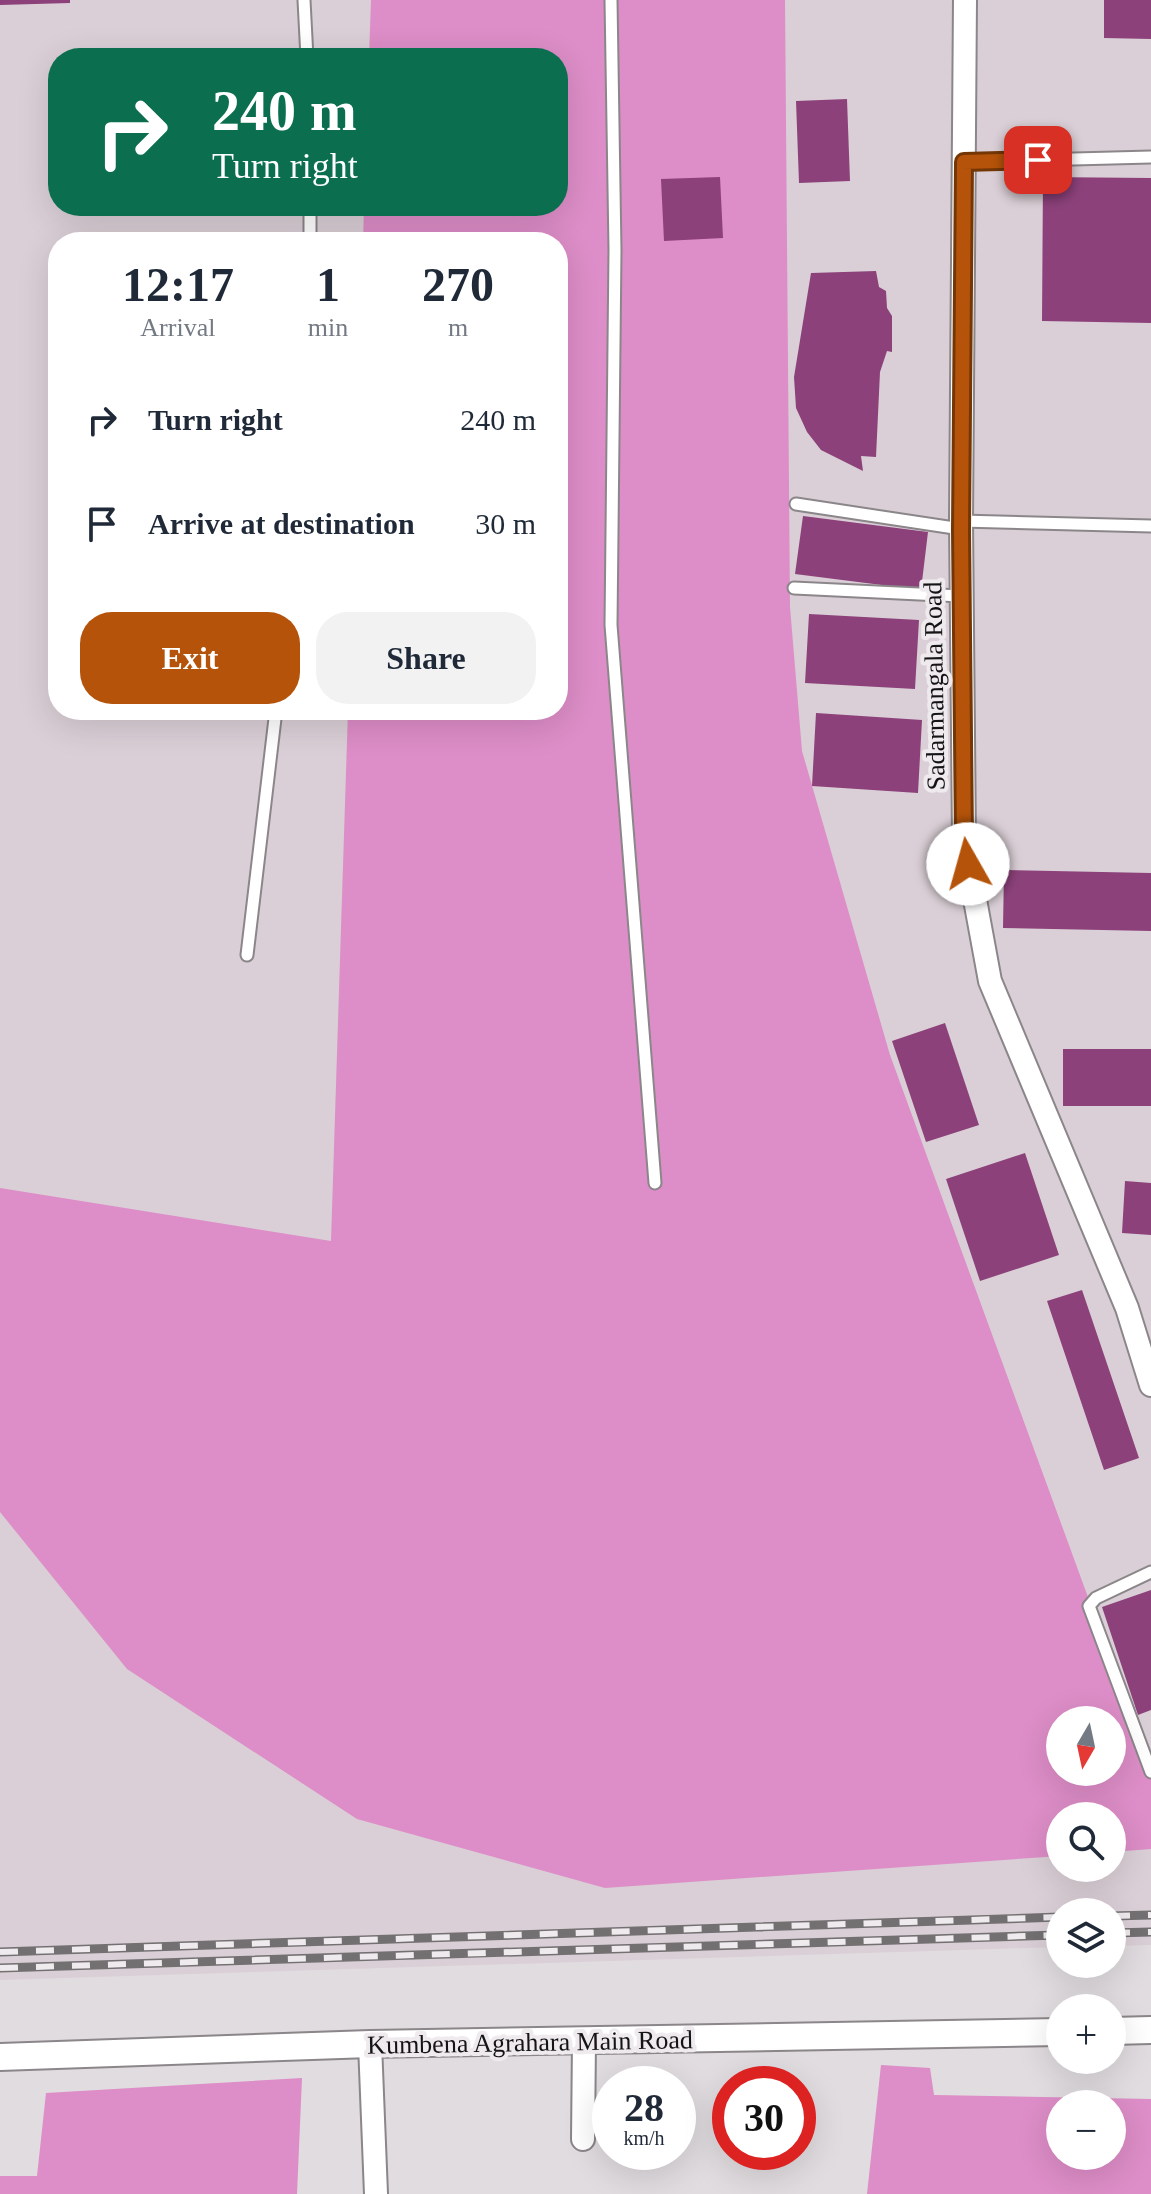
<!DOCTYPE html>
<html lang="en">
<head>
<meta charset="utf-8">
<style>
  body { margin:0; font-family:Georgia,serif; background:#f2f2f3; color:#1f2937; height:100vh; display:flex; flex-direction:column; font-size:30px; white-space:nowrap }
  * { box-sizing:border-box; margin:0 }
  p { font-size:26px; color:#747a83 }
  .icon { flex:none; width:44px; height:44px; fill:none; stroke:currentColor; stroke-width:2; stroke-linecap:round; stroke-linejoin:round }
  .map { position:relative; flex:1; overflow:hidden }
  .side { position:absolute; left:48px; top:232px; width:520px; height:488px; display:flex; flex-direction:column; background:#fff; border-radius:32px; box-shadow:0 8px 32px #0002 }
  .side>* { flex:none }
  .top-card { position:absolute; left:48px; top:48px; width:520px; height:168px; border-radius:32px; box-shadow:0 8px 32px #0002; background:#0b6e4f; color:#fff; overflow:hidden }
  .needle { width:52px; rotate:189deg }
  .fabs { position:absolute; left:1046px; top:1706px; display:grid; gap:16px }
  .fabs a { display:grid; place-items:center; width:80px; height:80px; border-radius:50%; background:#fff; box-shadow:0 8px 32px #0002; font-size:40px }
  .speed { position:absolute; left:592px; top:2066px; display:flex; gap:16px; font-size:40px; font-weight:700; text-align:center }
  .speed>* { display:grid; place-content:center; width:104px; height:104px; border-radius:50%; background:#fff; box-shadow:0 8px 32px #0002; line-height:1 }
  .speed small { font-size:20px; font-weight:400 }
  .speed .limit { border:12px solid #d22; background:#fff; color:#111 }
  .pin { position:absolute; display:grid; place-items:center; width:68px; height:68px; color:#fff; margin:-34px; border-radius:16px; box-shadow:0 4px 12px #0006 }
  .me { position:absolute; width:88px; margin:-44px; rotate:353deg; stroke-linejoin:round; filter:drop-shadow(0 0 6px #0008) }
  .turn { display:flex; align-items:center; gap:28px; height:168px; padding:0 32px; font-size:36px }
  .turn .icon { width:104px; height:104px; stroke-width:2.5 }
  .turn b { display:block; font-size:56px; line-height:68px }
  .eta { display:flex; justify-content:space-evenly; align-items:center; height:136px; text-align:center }
  .eta b { font-size:48px; font-weight:700; line-height:56px }
  .button { display:flex; gap:16px; margin-top:auto; padding:16px 32px }
  .button a { flex:1; height:92px; border-radius:32px; background:#b45309; color:#fff; font-size:32px; font-weight:700; line-height:92px; text-align:center }
  .button a+a { background:#f2f2f3; color:#1f2937 }
  ul { padding:0; list-style:none }
  li { display:flex; align-items:center; gap:24px; height:104px; padding:0 32px }
  li div { flex:1 }
  li b { display:block; font-size:30px }
  li em { font-style:normal }
  .map>svg:first-child { display:block }
  .built { fill:#dacfd6; fill-rule:evenodd }
  .green { fill:#dd8dc7; fill-rule:evenodd }
  .building { fill:#8c417a }
  .lines { fill:none; stroke-linecap:round; stroke-linejoin:round }
  .service-casing { stroke:#8b8689; stroke-width:15 }
  .minor-casing { stroke:#8b8689; stroke-width:26 }
  .tertiary-casing { stroke:#8b8689; stroke-width:30 }
  .service { stroke:#fff; stroke-width:11 }
  .minor { stroke:#fff; stroke-width:22 }
  .tertiary { stroke:#fff; stroke-width:26 }
  .rail-casing { stroke:#737072; stroke-width:9 }
  .rail { stroke:#eeeaed; stroke-width:6; stroke-dasharray:18; stroke-linecap:butt }
  .route-casing { stroke:#753606; stroke-width:20 }
  .route { stroke:#b45309; stroke-width:14 }
  .labels { text-anchor:middle; stroke-width:8; stroke-linejoin:round; paint-order:stroke }
  .street-label { font-size:26px; fill:#151415; stroke:#eeeaed }
</style>
</head>
<body>
<div class="map">
<svg width="1151" height="2194" viewBox="0 0 1151 2194">
  <rect width="100%" height="100%" fill="#e1dcdf"/>
  <path class="built" d="M0,0H1151V1945L1112,1946V1912H1060V1947L0,1980ZM58,58H558V206H58ZM58,242H558V710H58ZM1060,1720H1112V1772H1060ZM1060,1816H1112V1868H1060Z"/>
  <path class="green" d="M371,0H785L790,607L802,751L890,1055L1127,1704L1151,1751V1849L1112,1852V1816H1060V1856L605,1888L357,1819L127,1669L0,1512V1188L331,1241L348,710H558V242H363L364,206H558V58H369ZM1060,1720H1112V1772H1060Z
    M881,2065L930,2068L934,2095L1151,2099V2194H867ZM1060,2104H1112V2156H1060Z
    M302,2078L297,2194H0V2176H37L46,2093Z"/>
  <path class="building" d="M0,0H70V3L0,5Z
    M1104,0H1151V39L1104,38Z
    M847,99L850,181L799,183L796,101Z
    M720,177L723,238L664,241L661,179Z
    M1043,177L1151,178V323L1042,321Z
    M876,271L879,287L886,291L887,308L892,316V352L887,351L880,372L876,457L861,456L863,471L821,450L807,432L796,408L794,377L811,273Z
    M803,516L928,532L921,590L795,574Z
    M809,614L919,620L915,689L805,683Z
    M816,713L922,720L918,793L812,786Z
    M1004,870L1151,873V931L1003,928Z
    M945,1023L979,1125L926,1142L892,1041Z
    M1063,1049H1151V1106H1063Z
    M1025,1153L1059,1255L980,1281L946,1179Z
    M1125,1181L1151,1183V1235L1122,1233Z
    M1082,1290L1139,1458L1104,1470L1047,1301Z
    M1151,1590V1710L1138,1715L1102,1607Z"/>
  <g class="lines">
    <g class="service-casing">
      <path id="service" d="M304,0L307,58
        M611,0L615,250L611,625L655,1183
        M964,162L1151,157
        M310,242V206
        M796,504L961,529
        M961,521L1151,526
        M794,588L961,596
        M247,955L276,710
        M1151,1572L1096,1598L1089,1606L1151,1772"/>
    </g>
    <g class="minor-casing">
      <path id="minor" d="M965,0L961,521L964,840L990,981L1127,1308L1151,1385
        M370,2044L376,2194
        M583,2139L584,2041"/>
    </g>
    <g class="tertiary-casing">
      <path id="tertiary" d="M1112,2031L1151,2030
        M0,2057L370,2044L1060,2032"/>
    </g>
    <use href="#service" class="service"/>
    <use href="#minor" class="minor"/>
    <use href="#tertiary" class="tertiary"/>
    <g class="rail-casing">
      <path id="rail" d="M1112,1916L1151,1915
        M1112,1933L1151,1932
        M0,1952L1060,1917
        M0,1968L1060,1935"/>
    </g>
    <use href="#rail" class="rail"/>
  </g>
  <g class="lines">
    <g class="route-casing">
      <path id="route" d="M968,864L964,840L961,529L964,162L1038,160"/>
    </g>
    <use href="#route" class="route"/>
  </g>
  <g class="labels">
    <g class="street-label">
      <text transform="translate(934 686) rotate(-91)" y="9">Sadarmangala Road</text>
      <text transform="translate(530 2042) rotate(-1)" y="9">Kumbena Agrahara Main Road</text>
    </g>
  </g>
</svg>
<div class="fabs">
<a><svg class="needle" viewBox="-14 -14 28 28"><path d="M0-13l5 13h-10z" fill="#e53935"/><path d="M0 13l5-13h-10z" fill="#747a83"/></svg></a>
<a><svg class="icon" aria-label="search" viewBox="0 0 24 24"><circle cx="10" cy="10" r="6"/><path d="M15 15l6 6"/></svg></a>
<a><svg class="icon" aria-label="layers" viewBox="0 0 24 24"><path d="M12 4l9 5-9 5-9-5zM3 14l9 5 9-5"/></svg></a>
<a>+</a>
<a>−</a>
</div>
<div class="speed"><div>28<small>km/h</small></div><div class="limit">30</div></div>
<div class="pin" style="left:1038px;top:160px;background:#d93025"><svg class="icon" aria-label="arrive" viewBox="0 0 24 24"><path d="M6 21V4h12l-3 4 3 4H6"/></svg></div>
<svg class="me" style="left:968px;top:864px" viewBox="-20 -20 40 40"><circle r="19" fill="#fff"/><path d="M0-13L10 11 0 6-10 11z" fill="#b45309"/></svg>
<div class="top-card">
<div class="turn"><svg class="icon" aria-label="right" viewBox="0 0 24 24"><path d="M7 20v-9h11M14 6l5 5-5 5"/></svg><div><b>240 m</b>Turn right</div></div>
</div>
<section class="side">
<div class="eta">
<div><b>12:17</b><p>Arrival</p></div>
<div><b>1</b><p>min</p></div>
<div><b>270</b><p>m</p></div>
</div>
<ul>
<li><svg class="icon" aria-label="right" viewBox="0 0 24 24"><path d="M7 20v-9h11M14 6l5 5-5 5"/></svg><div><b>Turn right</b></div><em>240 m</em></li>
<li><svg class="icon" aria-label="arrive" viewBox="0 0 24 24"><path d="M6 21V4h12l-3 4 3 4H6"/></svg><div><b>Arrive at destination</b></div><em>30 m</em></li>
</ul>
<div class="button"><a>Exit</a><a>Share</a></div>
</section>
</div>
</body>
</html>
